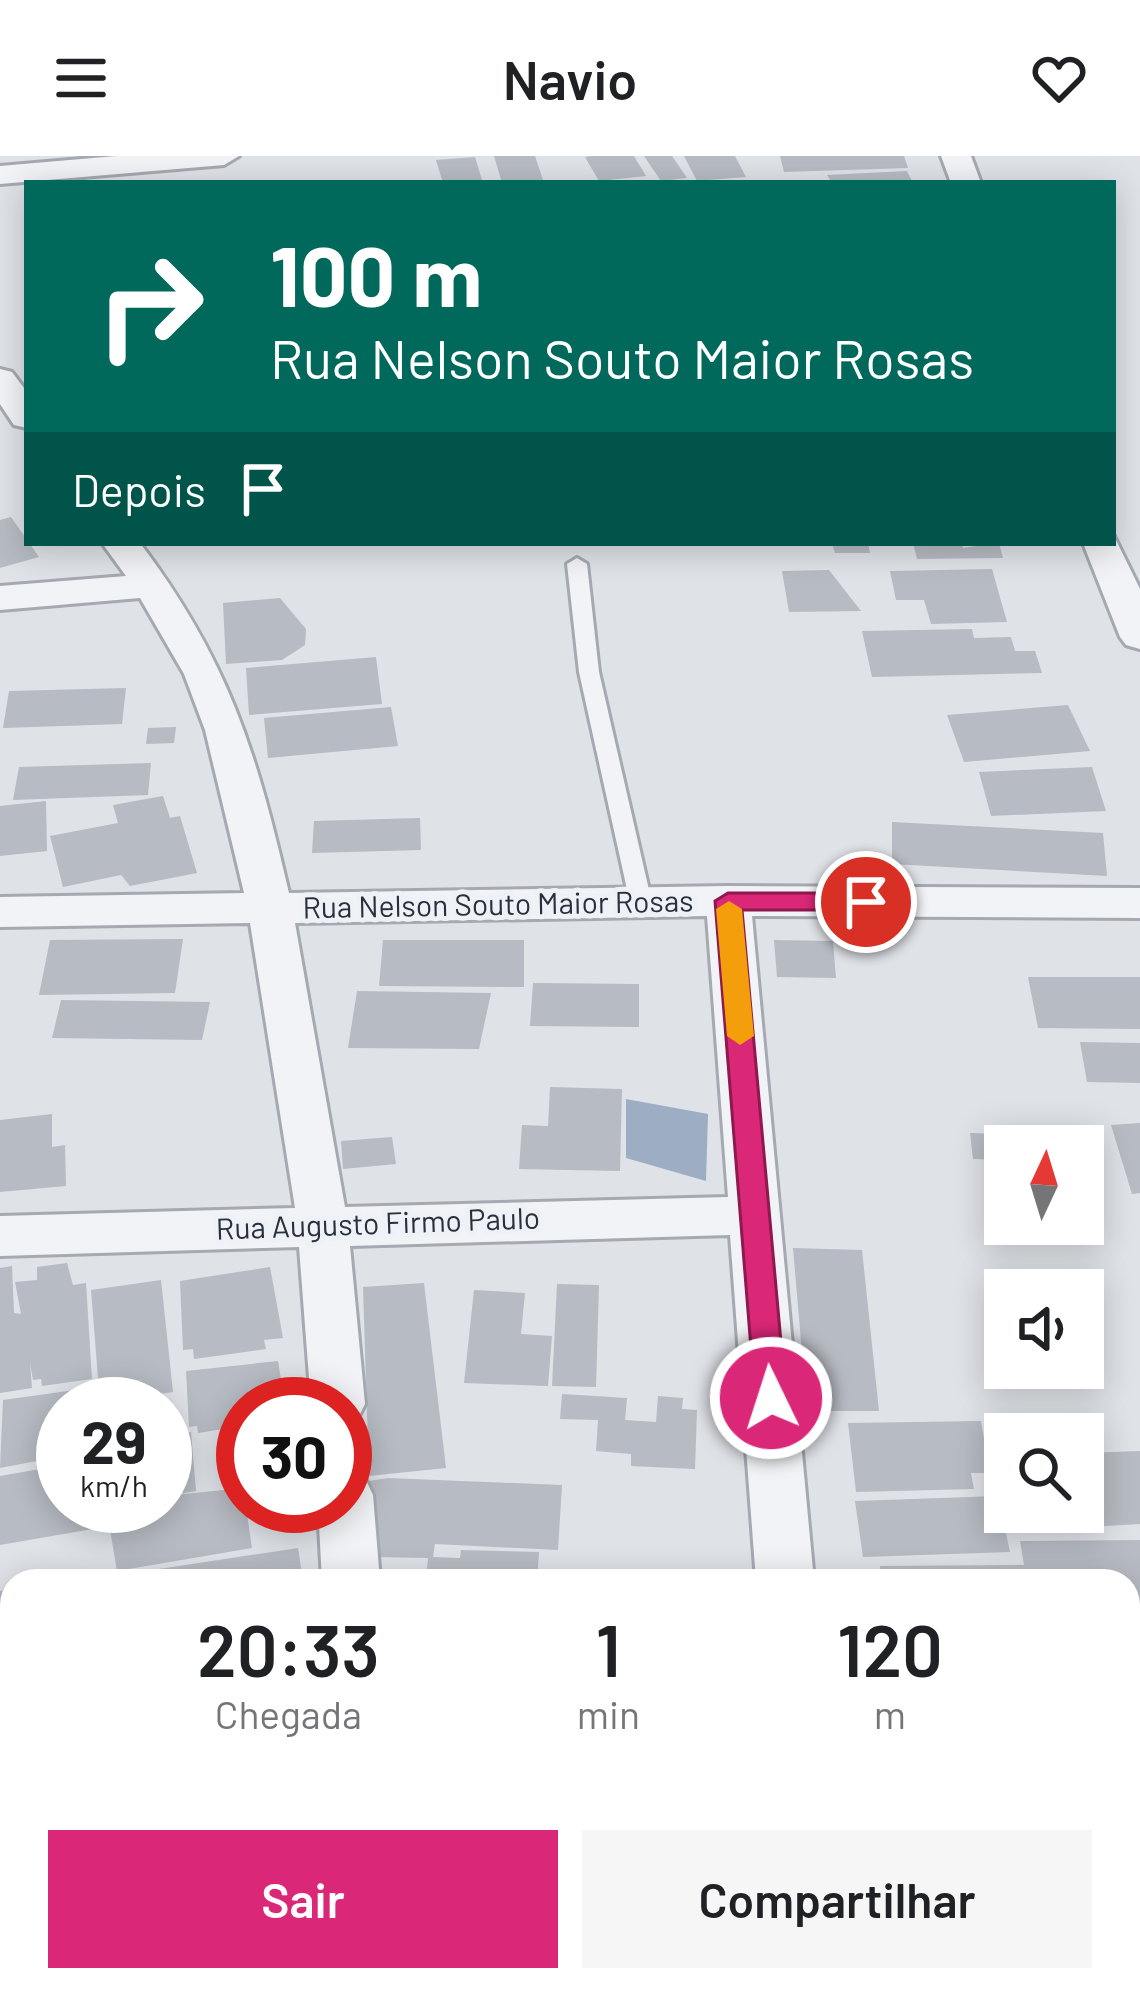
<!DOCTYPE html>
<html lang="pt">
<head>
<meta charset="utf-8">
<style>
  body { margin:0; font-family:Barlow,sans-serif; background:#f6f6f6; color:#202124; height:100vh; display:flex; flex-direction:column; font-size:45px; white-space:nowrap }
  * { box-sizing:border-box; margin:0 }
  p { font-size:39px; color:#757577 }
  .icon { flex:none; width:66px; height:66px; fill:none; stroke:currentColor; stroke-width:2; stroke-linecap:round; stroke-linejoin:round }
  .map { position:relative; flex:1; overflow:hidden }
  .side { position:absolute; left:0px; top:1413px; width:1140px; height:423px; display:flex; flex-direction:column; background:#fff; border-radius:36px 36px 0 0; box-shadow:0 6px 30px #0003 }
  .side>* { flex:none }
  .top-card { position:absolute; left:24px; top:24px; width:1092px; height:366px; border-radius:0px; box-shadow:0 6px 30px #0003; background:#00695c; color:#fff; overflow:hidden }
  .needle { width:78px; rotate:4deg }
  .fabs { position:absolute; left:984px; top:969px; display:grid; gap:24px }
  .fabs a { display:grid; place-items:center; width:120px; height:120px; border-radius:0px; background:#fff; box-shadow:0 6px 30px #0003; font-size:60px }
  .speed { position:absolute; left:36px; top:1221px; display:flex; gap:24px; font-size:60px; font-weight:700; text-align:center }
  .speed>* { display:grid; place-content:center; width:156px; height:156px; border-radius:50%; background:#fff; box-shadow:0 6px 30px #0003; line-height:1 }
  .speed small { font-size:30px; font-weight:400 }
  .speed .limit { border:18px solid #d22; background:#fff; color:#111 }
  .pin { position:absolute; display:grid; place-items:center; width:102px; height:102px; color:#fff; margin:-51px; border:6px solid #fff; border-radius:50%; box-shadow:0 3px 12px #0007 }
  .me { position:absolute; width:132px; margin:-66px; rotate:356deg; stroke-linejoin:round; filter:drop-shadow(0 0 9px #0008) }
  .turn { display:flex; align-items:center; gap:42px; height:252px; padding:0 48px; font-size:54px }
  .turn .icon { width:156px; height:156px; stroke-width:2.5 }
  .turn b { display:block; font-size:84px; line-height:102px }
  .then { display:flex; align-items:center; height:114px; padding:0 48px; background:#0003; gap:24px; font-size:45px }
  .eta { display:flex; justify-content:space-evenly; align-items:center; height:204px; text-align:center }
  .eta b { font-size:72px; font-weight:600; line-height:84px }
  .action { display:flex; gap:24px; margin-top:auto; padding:24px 48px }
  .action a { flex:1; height:138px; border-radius:0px; background:#db2777; color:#fff; font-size:48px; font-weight:600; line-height:138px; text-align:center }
  .action a+a { background:#f6f6f6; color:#202124 }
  header { display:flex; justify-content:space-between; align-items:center; height:156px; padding:0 48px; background:#fff; font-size:54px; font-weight:600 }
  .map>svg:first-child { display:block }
  .water { fill:#9dadc4 }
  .building { fill:#b7bbc3 }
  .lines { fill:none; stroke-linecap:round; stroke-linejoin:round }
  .service-casing { stroke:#a5a9b1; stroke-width:6 }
  .minor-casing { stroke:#a5a9b1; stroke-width:6 }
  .service { fill:#f1f3f6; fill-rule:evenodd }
  .minor { fill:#f1f3f6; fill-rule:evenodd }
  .route { fill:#db2777; stroke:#8e194d; stroke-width:3 }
  .slow { fill:#f59e0b }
  .labels { text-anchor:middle; stroke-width:10; stroke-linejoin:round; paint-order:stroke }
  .street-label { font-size:30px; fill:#2a2f3d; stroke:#eef1f5 }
</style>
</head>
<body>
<header><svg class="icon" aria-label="menu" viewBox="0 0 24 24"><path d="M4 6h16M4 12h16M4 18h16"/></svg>Navio<svg class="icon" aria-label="heart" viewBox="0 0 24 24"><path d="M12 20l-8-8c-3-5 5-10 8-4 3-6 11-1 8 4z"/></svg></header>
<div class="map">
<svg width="1140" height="1835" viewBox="0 0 1140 1835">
  <rect width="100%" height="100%" fill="#dfe2e7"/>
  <path class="water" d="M626,943L708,958L706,1025L626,1002Z"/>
  <path class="building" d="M494,0H535L544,27H502Z
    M592,0H634L646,20L599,25L585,1Z
    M644,0H672L687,22L661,25Z
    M684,0H735L746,21L697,25Z
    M780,0H904L908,12L784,16Z
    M475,1L483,27H443L436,4Z
    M907,15L913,27H832L827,19Z
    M11,361L39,401L0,412V364Z
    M832,387H868L870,397H835Z
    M913,387H962L963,392L999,387L1003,402L917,403Z
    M992,413L1007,466L931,468L924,444H896L890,415Z
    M829,414L861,455L789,456L782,415Z
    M280,442L306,473L305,489L282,504L226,508L223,447Z
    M972,473L974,482L1011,481L1015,495H1035L1042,517L872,521L862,475Z
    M376,501L382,548L249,559L246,512Z
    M126,532L122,568L3,572L9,535Z
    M1068,549L1090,595L964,606L947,559Z
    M391,551L398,590L268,602L264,562Z
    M176,571L174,587L146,588L148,572Z
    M151,607L148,639L13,644L19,611Z
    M1092,611L1106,655L991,660L979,616Z
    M163,640L170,662L180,660L197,717L130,730L121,719L63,731L50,680L118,667L113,649Z
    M46,645L47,695L0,700V650Z
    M420,662L421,694L312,697L314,665Z
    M892,666L1103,677L1107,720L892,708Z
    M183,783L175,837L39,839L50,784Z
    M383,784H524V831L379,830Z
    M774,784L833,785L836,822L777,821Z
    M1028,821H1140V873L1038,872Z
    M533,827L639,828V871L530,870Z
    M357,835L491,837L479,893L348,892Z
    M61,844L210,846L202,884L52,882Z
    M1080,886L1140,887V927L1087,926Z
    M550,931L622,933L620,1015L519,1013L522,969L548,970Z
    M52,958V991L65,989L66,1030L0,1036V964Z
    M1140,967V1037L1132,1038L1111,969Z
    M970,977L1030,979L1031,990H1005V1004L973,1003Z
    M392,981L396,1008L343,1013L341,985Z
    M793,1092L862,1094L879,1255H807Z
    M67,1107L73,1129L86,1127L92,1223L42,1230L41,1223L33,1224L30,1207L32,1232L0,1237V1112L12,1110L14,1157L21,1158L15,1126L37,1124V1111Z
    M270,1111L283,1182L264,1184L266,1193L194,1203L193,1193L183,1194L180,1125Z
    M161,1124L173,1236L100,1247L91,1134Z
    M424,1127L446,1312L369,1320L363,1131Z
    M557,1128L599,1129L596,1231L552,1230Z
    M474,1134L525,1137L521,1178L552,1180L548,1230L464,1227Z
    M278,1205L285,1248H243V1270L198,1277L197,1270L189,1271L186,1215Z
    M89,1232L90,1248H63V1300L0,1312L3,1244Z
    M562,1238L627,1242L625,1264L656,1266L658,1240L683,1242L682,1253L697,1254L695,1313L631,1310V1298L596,1295L598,1264L560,1263Z
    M981,1265L990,1317H971L974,1333L856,1336L848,1267Z
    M191,1276L196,1335L165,1340V1280Z
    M1140,1295V1368L1015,1375L1011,1356H1083V1297Z
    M63,1309V1350H102L104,1371L0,1389V1320Z
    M388,1322L562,1329L558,1394L435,1388L433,1401L460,1402L461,1394L539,1396L537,1425H426L428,1402L374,1401L363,1326Z
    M243,1332L252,1392L117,1415L106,1350H165V1340Z
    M998,1340L1010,1396L863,1401L855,1345Z
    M1140,1384V1474H1128V1425H881L880,1410L1024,1409L1020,1385Z
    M298,1392L303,1425H121L120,1419Z
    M12,1433V1479L0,1481V1435Z
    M12,1506V1556L0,1559V1508Z
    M12,1565V1633L1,1635V1566Z
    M12,1643V1731L10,1732L0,1690V1648Z
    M1140,1799V1830L1119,1831L1118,1824H1128V1800Z
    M140,1824H224L222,1835H138Z
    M537,1824H737V1835H536Z
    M832,1824H1032V1827L834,1835Z"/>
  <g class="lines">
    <g class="service-casing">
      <path id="service" d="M577,402L587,408L599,516L652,747L641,754L630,747L579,516L567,408Z"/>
    </g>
    <g class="minor-casing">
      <path id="minor" d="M116,0H239L224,9L0,28V10Z
        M941,0H971L981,27H951Z
        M0,213L12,216L27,236V272L14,269L0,248Z
        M1113,378L1140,433V493L1126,489L1120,481L1083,387H1113Z
        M102,387H140C229,505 256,595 289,737L728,730L1140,732V762L752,760L814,1425H756L730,1079L350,1090L365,1248L357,1264L345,1268V1248H311L299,1091L0,1100V1060L295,1052L250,767L0,771V741L244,737L205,574L184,518L140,442L0,454V430L126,420ZM707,760L728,1041L345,1051L295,767Z
        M345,1315L365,1322L373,1339L380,1425H322L318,1350H345Z
        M12,1796V1824H55L50,1835H0V1801Z
        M787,1824H853L854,1835H788Z"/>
    </g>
    <use href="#service" class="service"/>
    <use href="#minor" class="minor"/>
  </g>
  <path class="route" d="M728,737H866L878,746L866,754H742L786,1242L782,1251L771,1254L760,1251L755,1242L715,745Z"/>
  <path class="slow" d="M729,745L742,753L754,880L740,889L727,880L716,753Z"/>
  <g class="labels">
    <g class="street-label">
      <text transform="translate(498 749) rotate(-1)" y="10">Rua Nelson Souto Maior Rosas</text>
      <text transform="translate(378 1068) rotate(-2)" y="10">Rua Augusto Firmo Paulo</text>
    </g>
  </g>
</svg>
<div class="fabs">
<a><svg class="needle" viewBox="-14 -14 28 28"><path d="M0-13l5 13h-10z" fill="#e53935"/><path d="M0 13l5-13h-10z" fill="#757577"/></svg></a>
<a><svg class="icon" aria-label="sound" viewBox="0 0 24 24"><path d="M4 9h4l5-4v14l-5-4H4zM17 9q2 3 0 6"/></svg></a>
<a><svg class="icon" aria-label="search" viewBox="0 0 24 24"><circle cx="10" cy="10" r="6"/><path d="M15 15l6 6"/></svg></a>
</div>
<div class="speed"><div>29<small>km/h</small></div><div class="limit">30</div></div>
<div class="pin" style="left:866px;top:746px;background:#d93025"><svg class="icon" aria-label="arrive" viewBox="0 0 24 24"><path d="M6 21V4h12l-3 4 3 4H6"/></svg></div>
<svg class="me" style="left:771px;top:1242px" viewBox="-20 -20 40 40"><circle r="17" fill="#db2777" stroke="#fff" stroke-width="3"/><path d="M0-11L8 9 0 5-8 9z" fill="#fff"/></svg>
<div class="top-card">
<div class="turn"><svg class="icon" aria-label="right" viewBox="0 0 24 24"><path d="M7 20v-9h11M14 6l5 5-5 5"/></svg><div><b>100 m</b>Rua Nelson Souto Maior Rosas</div></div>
<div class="then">Depois<svg class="icon" aria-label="arrive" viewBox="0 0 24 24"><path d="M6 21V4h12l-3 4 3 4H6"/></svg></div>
</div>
<section class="side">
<div class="eta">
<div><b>20:33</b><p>Chegada</p></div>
<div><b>1</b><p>min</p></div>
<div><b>120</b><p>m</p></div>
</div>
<div class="action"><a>Sair</a><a>Compartilhar</a></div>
</section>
</div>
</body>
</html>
